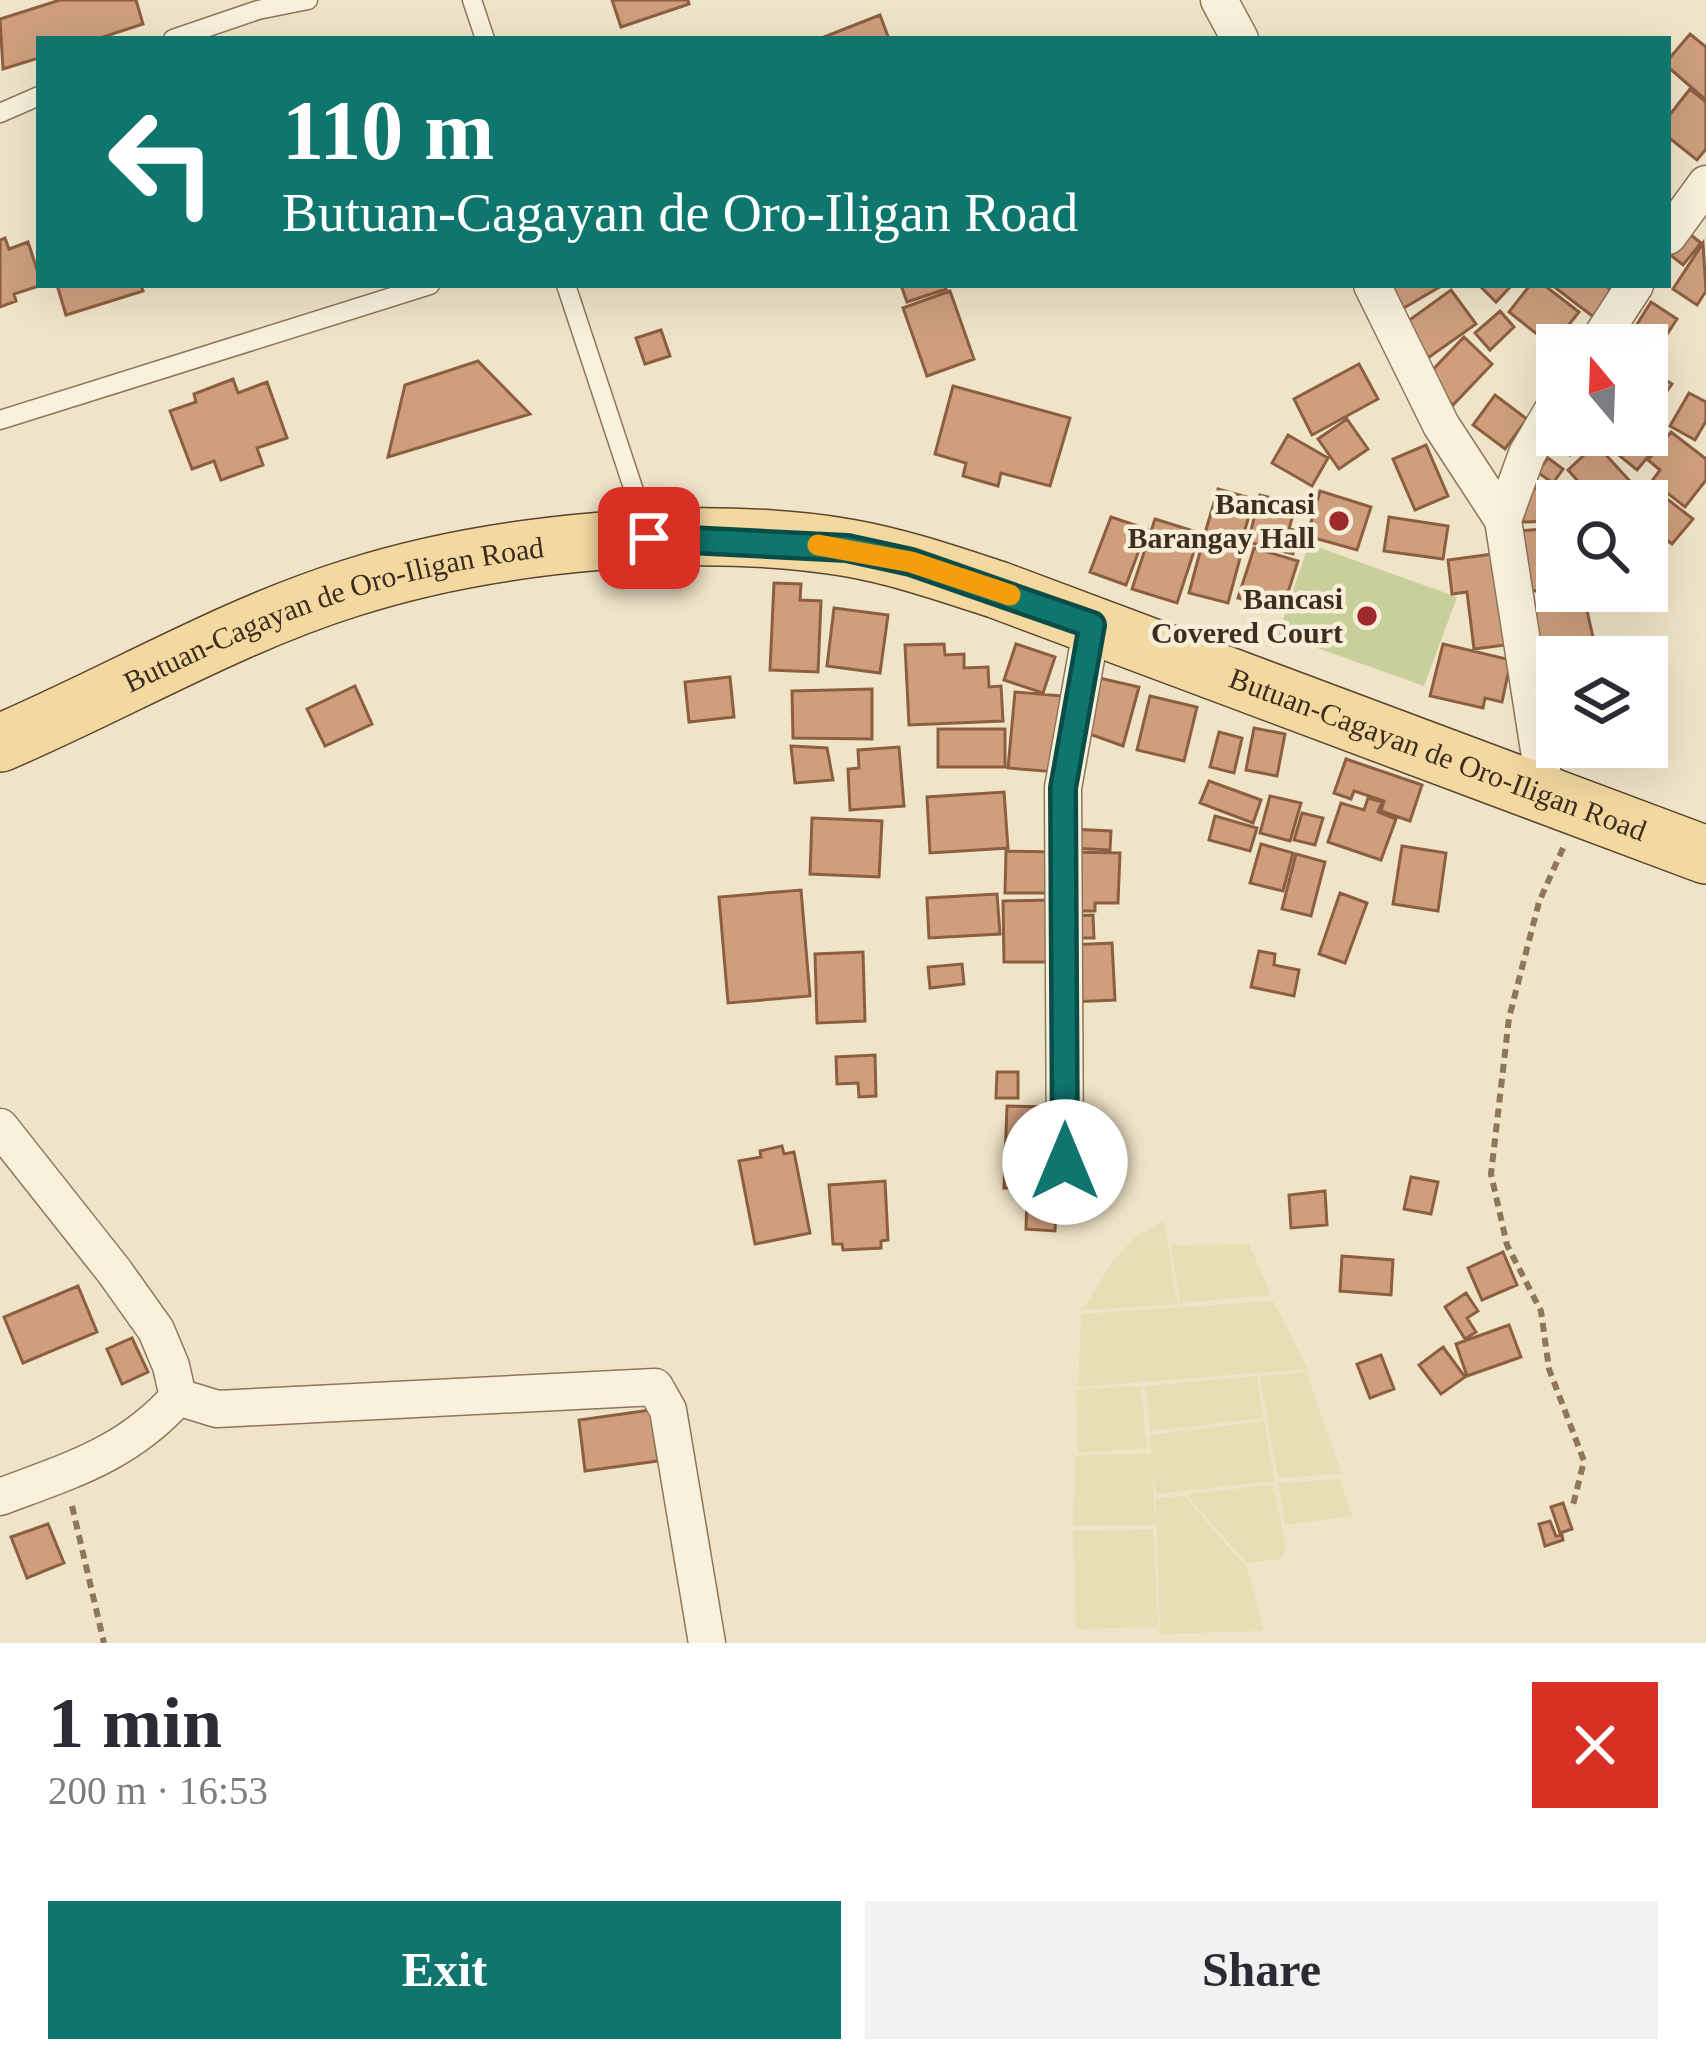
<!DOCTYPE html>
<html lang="en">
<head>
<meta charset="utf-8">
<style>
  body { margin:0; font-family:"Times New Roman",serif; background:#f2f2f3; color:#2b2b33; height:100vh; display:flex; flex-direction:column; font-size:45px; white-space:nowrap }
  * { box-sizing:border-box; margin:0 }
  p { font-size:39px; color:#7c7c81 }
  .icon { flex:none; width:66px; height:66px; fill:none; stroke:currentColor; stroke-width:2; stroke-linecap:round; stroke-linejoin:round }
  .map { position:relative; height:1643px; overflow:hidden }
  .details { display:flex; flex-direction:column; background:#fff; flex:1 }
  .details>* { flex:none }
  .guide { position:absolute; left:36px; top:36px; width:1635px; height:252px; border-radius:0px; box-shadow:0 12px 48px #0002; background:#0f766e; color:#fff; overflow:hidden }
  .needle { width:78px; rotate:341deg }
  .controls { position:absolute; left:1536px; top:324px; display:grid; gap:24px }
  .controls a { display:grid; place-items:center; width:132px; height:132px; border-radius:0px; background:#fff; box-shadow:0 12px 48px #0002; font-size:60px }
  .pin { position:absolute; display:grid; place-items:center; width:102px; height:102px; color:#fff; margin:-51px; border-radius:24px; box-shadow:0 6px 18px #0006 }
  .me { position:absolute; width:132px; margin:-66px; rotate:0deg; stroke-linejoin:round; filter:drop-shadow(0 0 9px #0008) }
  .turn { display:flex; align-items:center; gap:42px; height:252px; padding:0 48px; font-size:54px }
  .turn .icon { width:156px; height:156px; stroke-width:2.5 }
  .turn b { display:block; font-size:84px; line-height:102px }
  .round { display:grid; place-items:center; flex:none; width:126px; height:126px; border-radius:0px; background:#f2f2f3 }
  .summary { display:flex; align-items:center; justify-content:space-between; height:204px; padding:0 48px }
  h1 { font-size:72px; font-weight:600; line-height:90px }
  .action { display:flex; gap:24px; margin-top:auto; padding:24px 48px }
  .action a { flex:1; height:138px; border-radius:0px; background:#0f766e; color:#fff; font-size:48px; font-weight:600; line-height:138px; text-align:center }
  .action a+a { background:#f2f2f3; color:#2b2b33 }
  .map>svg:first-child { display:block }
  .farmland { fill:#e6deb5 }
  .green { fill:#c9cf9b }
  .building { fill:#cf9f7d; stroke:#8d5f41; stroke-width:3 }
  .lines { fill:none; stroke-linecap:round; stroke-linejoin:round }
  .service-casing { stroke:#8d765c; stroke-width:21 }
  .minor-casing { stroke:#8d765c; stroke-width:39 }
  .primary-casing { stroke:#5b4430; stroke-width:60 }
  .path { stroke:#8d765c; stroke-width:6; stroke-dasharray:9 6; stroke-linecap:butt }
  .service { stroke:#faf1dc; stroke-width:18 }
  .minor { stroke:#faf1dc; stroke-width:36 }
  .primary { stroke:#f3d9a0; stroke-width:57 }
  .route-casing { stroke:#0a4d48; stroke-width:30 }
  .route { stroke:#0f766e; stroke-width:21 }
  .slow { stroke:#f59e0b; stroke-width:21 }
  .poi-dot { fill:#9e2a2b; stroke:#f7eed8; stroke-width:4.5 }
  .labels { text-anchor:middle; stroke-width:9; stroke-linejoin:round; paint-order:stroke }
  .poi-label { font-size:30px; font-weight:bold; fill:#3d2e20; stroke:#f7eed8; text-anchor:end }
  .street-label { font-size:30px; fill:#3d2e20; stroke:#f7eed8 }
</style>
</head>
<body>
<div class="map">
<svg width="1706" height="1643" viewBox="0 0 1706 1643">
  <rect width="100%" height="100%" fill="#f0e4c8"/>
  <path class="farmland" d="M1164,1221L1177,1304L1082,1310L1114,1260L1135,1237Z
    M1249,1244L1271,1295L1180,1303L1171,1245Z
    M1273,1301L1308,1369L1078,1387L1081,1314Z
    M1306,1372L1342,1474L1278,1478L1260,1377Z
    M1257,1376L1263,1418L1150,1431L1146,1386Z
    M1141,1386L1147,1449L1078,1452L1076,1390Z
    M1264,1421L1275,1481L1156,1494L1152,1474L1155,1517L1156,1498L1184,1496L1247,1568L1264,1631L1160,1634L1157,1525L1073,1526L1075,1456L1151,1453L1150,1435Z
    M1340,1479L1352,1516L1285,1525L1278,1483Z
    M1273,1485L1286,1547L1281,1559L1246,1563L1186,1494Z
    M1153,1529L1158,1627L1076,1629L1073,1531Z"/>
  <path class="green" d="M1309,544L1457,597L1424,686L1278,634Z"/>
  <path class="building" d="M60,0H136L143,24L97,39H39V58L3,69L0,19Z
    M612,0H688L689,4L621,27Z
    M880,15L889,39H819Z
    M1690,34L1706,47V100L1668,67V60Z
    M1690,89L1706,102V149L1697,160L1668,137V117Z
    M1686,231L1701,243L1683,265L1668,253Z
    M5,238L9,249L28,242L42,285L14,294L16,301L0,307V240Z
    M1703,243L1706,291L1697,305L1673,289Z
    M57,285H141L143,291L66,315Z
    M901,285H944L946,289L907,302Z
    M1387,285H1443L1402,309Z
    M1479,285H1512L1496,302Z
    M1530,285H1544L1579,312L1552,346L1509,312Z
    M1605,285L1616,294L1596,319L1553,286Z
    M1451,290L1476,324L1428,358L1404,324Z
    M950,291L974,359L927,376L903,308Z
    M1651,302L1677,319L1655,353L1629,337Z
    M1500,311L1514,327L1490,350L1475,333Z
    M661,330L670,356L645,364L636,338Z
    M1464,337L1492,364L1453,405L1425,378Z
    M478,361L530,414L388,457L405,385Z
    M1359,364L1378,399L1312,435L1294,399Z
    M1647,368L1672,384L1654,410L1647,405Z
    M233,379L238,393L267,382L287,438L257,448L263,465L221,480L214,461L192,469L170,411L196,402L194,394Z
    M953,386L1070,418L1050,486L1001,473L998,486L963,476L966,463L935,454Z
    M1689,393L1706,402V421L1695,440L1670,426Z
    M1495,395L1527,419L1505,449L1473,425Z
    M1347,419L1368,449L1339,469L1318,439Z
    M1647,427L1662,440L1637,470L1599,439L1603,435H1647Z
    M1671,432L1706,459V480L1685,507L1652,481L1660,470L1648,460Z
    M1288,435L1328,458L1312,486L1272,463Z
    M1557,435H1583L1585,437L1570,455L1548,437Z
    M1596,444L1639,491L1627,501H1596L1568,470Z
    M1426,445L1448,496L1415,510L1393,459Z
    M1548,458L1563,469L1553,483L1537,472Z
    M1579,488V501H1557V521L1523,522L1522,489Z
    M1653,488L1693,519L1672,544L1647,524V501H1643Z
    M1218,489L1254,499L1241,543L1205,533Z
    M1320,491L1371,507L1357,550L1307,536Z
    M1260,495L1296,504L1289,529L1299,531L1293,554L1248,542Z
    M1111,517L1147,529L1126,585L1090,572Z
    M1389,517L1448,526L1443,559L1384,551Z
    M1155,519L1200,533L1177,603L1132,589Z
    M1557,528V589L1520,592L1516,531Z
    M1204,537L1243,547L1228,603L1189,593Z
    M1254,548L1298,561L1282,611L1238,598Z
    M1493,554L1505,645L1474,649L1467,592L1452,594L1448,560Z
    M774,583L801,584L800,600L821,601L818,672L770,670Z
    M1584,597L1596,651L1557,657L1542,664L1529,609Z
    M834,608L888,615L880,673L827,666Z
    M944,644L945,655L964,654V668L988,667L989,687L1001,686L1003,721L909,725L905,645Z
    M1016,644L1055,657L1043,693L1004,680Z
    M1443,644L1511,660L1502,702L1485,698L1483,708L1430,696Z
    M1647,664L1666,720L1647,727Z
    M730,677L734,717L689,722L685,682Z
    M1095,677L1139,687L1123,746L1084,732Z
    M355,686L372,724L325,746L307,709Z
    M872,689V739L793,738L792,691Z
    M1015,692L1063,696L1057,772L1008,768Z
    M1150,696L1197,707L1184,761L1137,750Z
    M1254,728L1285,734L1277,776L1246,770Z
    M938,729H1005V767H938Z
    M1219,732L1242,738L1234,773L1210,767Z
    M791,746L827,748L833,780L795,783Z
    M899,747L904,806L850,810L848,769L859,768L858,750Z
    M1346,759L1422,785L1410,821L1381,811L1384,801L1354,791L1351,799L1334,793Z
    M1209,781L1261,800L1253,823L1200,803Z
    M1004,792L1008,848L930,853L927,797Z
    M1270,796L1301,803L1290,841L1260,833Z
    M1368,798L1382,802L1378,812L1396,819L1381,860L1328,842L1341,803L1364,810Z
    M1302,813L1323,818L1315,845L1294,840Z
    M1215,816L1257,828L1250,851L1209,840Z
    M812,818L882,821L879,877L810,874Z
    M1070,829L1111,831L1110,850L1070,848Z
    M1261,844L1293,853L1283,891L1250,883Z
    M1402,846L1446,853L1438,911L1393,904Z
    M1006,851L1056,852V893H1005Z
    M1069,852L1120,853L1118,903H1095V911H1067Z
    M1296,854L1325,862L1311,916L1282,909Z
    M801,890L810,996L728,1003L719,897Z
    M1340,893L1367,903L1345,963L1319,954Z
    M997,894L1000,934L929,938L927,898Z
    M1050,900V962H1004L1003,901Z
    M1093,915L1094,938H1068V916Z
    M1112,943L1115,1000L1071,1002L1068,945Z
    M1259,951L1275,954L1274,965L1299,970L1294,996L1251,987Z
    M863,952L865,1021L817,1023L815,954Z
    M962,964L964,984L930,988L928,967Z
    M875,1055L876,1096L859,1097L858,1083L837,1084L836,1057Z
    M997,1072H1018V1098H996Z
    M1007,1106L1055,1107L1053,1188H1004Z
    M782,1146L784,1154L794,1152L810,1233L755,1244L739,1161L761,1157L760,1151Z
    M1411,1177L1438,1182L1431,1214L1404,1209Z
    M885,1181L888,1240L881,1241V1248L843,1250L842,1244H833L829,1185Z
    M1325,1191L1327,1225L1291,1228L1289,1195Z
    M1027,1194L1056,1196L1055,1231L1026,1229Z
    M1503,1252L1517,1285L1482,1300L1468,1268Z
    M1342,1256L1393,1260L1391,1295L1340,1291Z
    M78,1286L97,1332L23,1363L4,1317Z
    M1466,1293L1478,1311L1467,1318L1476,1332L1465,1339L1445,1307Z
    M1509,1325L1521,1357L1467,1376L1456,1344Z
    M132,1338L148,1372L122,1384L107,1349Z
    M1443,1347L1465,1377L1441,1394L1419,1365Z
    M1381,1355L1394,1389L1370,1398L1357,1364Z
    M651,1410L658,1461L585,1471L579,1420Z
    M1563,1503L1572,1529L1560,1533L1551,1507Z
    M1550,1521L1556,1536L1562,1535L1563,1540L1545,1546L1539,1524Z
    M48,1524L64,1563L27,1578L11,1537Z"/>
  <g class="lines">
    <g class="service-casing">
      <path id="service" d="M472,0L485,39
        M173,39L258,10L308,0
        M0,113L39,96
        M566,285L648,533
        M0,420L430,285"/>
    </g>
    <g class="minor-casing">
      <path id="minor" d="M1219,0L1240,39
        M1668,236L1706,184
        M1372,285L1441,425L1503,520L1546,795
        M1596,345L1635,285
        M1503,520L1527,454L1557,403
        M0,1127L114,1271L156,1330L171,1366L178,1397
        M1065,1161L1063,788L1092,625
        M178,1397L217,1409L655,1387L668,1410L707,1643
        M0,1497C69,1471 128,1454 178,1397"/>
    </g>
    <g class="primary-casing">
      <g id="primary">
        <path id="s1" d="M0,743C117,693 230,626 351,588C494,542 700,523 849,548C900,557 949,574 998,590L1706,855"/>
      </g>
    </g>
    <path class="path" d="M1563,848L1539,902L1509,1018L1491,1174L1507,1245L1541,1311L1549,1369L1584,1461L1573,1505
      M72,1506L104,1643"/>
    <use href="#service" class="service"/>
    <use href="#minor" class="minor"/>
    <use href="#primary" class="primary"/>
  </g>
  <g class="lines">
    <g class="route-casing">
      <path id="route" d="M649,538L847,548L911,562L1092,625L1063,788L1065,1162"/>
    </g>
    <use href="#route" class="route"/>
    <path class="slow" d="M818,545L911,562L1010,595"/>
  </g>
  <g class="poi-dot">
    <circle cx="1339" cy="521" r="12"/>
    <circle cx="1367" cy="616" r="12"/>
  </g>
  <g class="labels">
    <g class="poi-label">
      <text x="1315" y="514">Bancasi<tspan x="1315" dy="34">Barangay Hall</tspan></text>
      <text x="1343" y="609">Bancasi<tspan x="1343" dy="34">Covered Court</tspan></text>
    </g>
    <g class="street-label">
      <text dy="10" stroke="none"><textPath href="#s1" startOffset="360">Butuan-Cagayan de Oro-Iligan Road</textPath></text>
      <text dy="10" stroke="none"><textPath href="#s1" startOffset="1512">Butuan-Cagayan de Oro-Iligan Road</textPath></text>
    </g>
  </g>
</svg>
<div class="controls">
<a><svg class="needle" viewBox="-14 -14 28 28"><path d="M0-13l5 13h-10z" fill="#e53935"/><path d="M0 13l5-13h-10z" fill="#7c7c81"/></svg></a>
<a><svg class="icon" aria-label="search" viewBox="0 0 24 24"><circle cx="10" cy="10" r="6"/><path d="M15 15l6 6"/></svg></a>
<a><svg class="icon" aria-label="layers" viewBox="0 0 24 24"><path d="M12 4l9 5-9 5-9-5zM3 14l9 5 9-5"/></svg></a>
</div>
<div class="pin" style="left:649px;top:538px;background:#d93025"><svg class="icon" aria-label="arrive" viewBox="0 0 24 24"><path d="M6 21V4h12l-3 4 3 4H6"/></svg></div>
<svg class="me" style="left:1065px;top:1162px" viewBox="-20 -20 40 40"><circle r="19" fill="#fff"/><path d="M0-13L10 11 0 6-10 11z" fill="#0f766e"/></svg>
<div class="guide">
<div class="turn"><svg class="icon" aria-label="left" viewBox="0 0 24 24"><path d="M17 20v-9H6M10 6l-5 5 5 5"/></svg><div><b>110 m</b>Butuan-Cagayan de Oro-Iligan Road</div></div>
</div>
</div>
<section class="details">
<div class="summary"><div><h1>1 min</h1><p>200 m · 16:53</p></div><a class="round" style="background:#d93025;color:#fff"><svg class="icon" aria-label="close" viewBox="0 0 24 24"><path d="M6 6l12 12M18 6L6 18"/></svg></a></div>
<div class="action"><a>Exit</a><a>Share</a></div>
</section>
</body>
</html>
